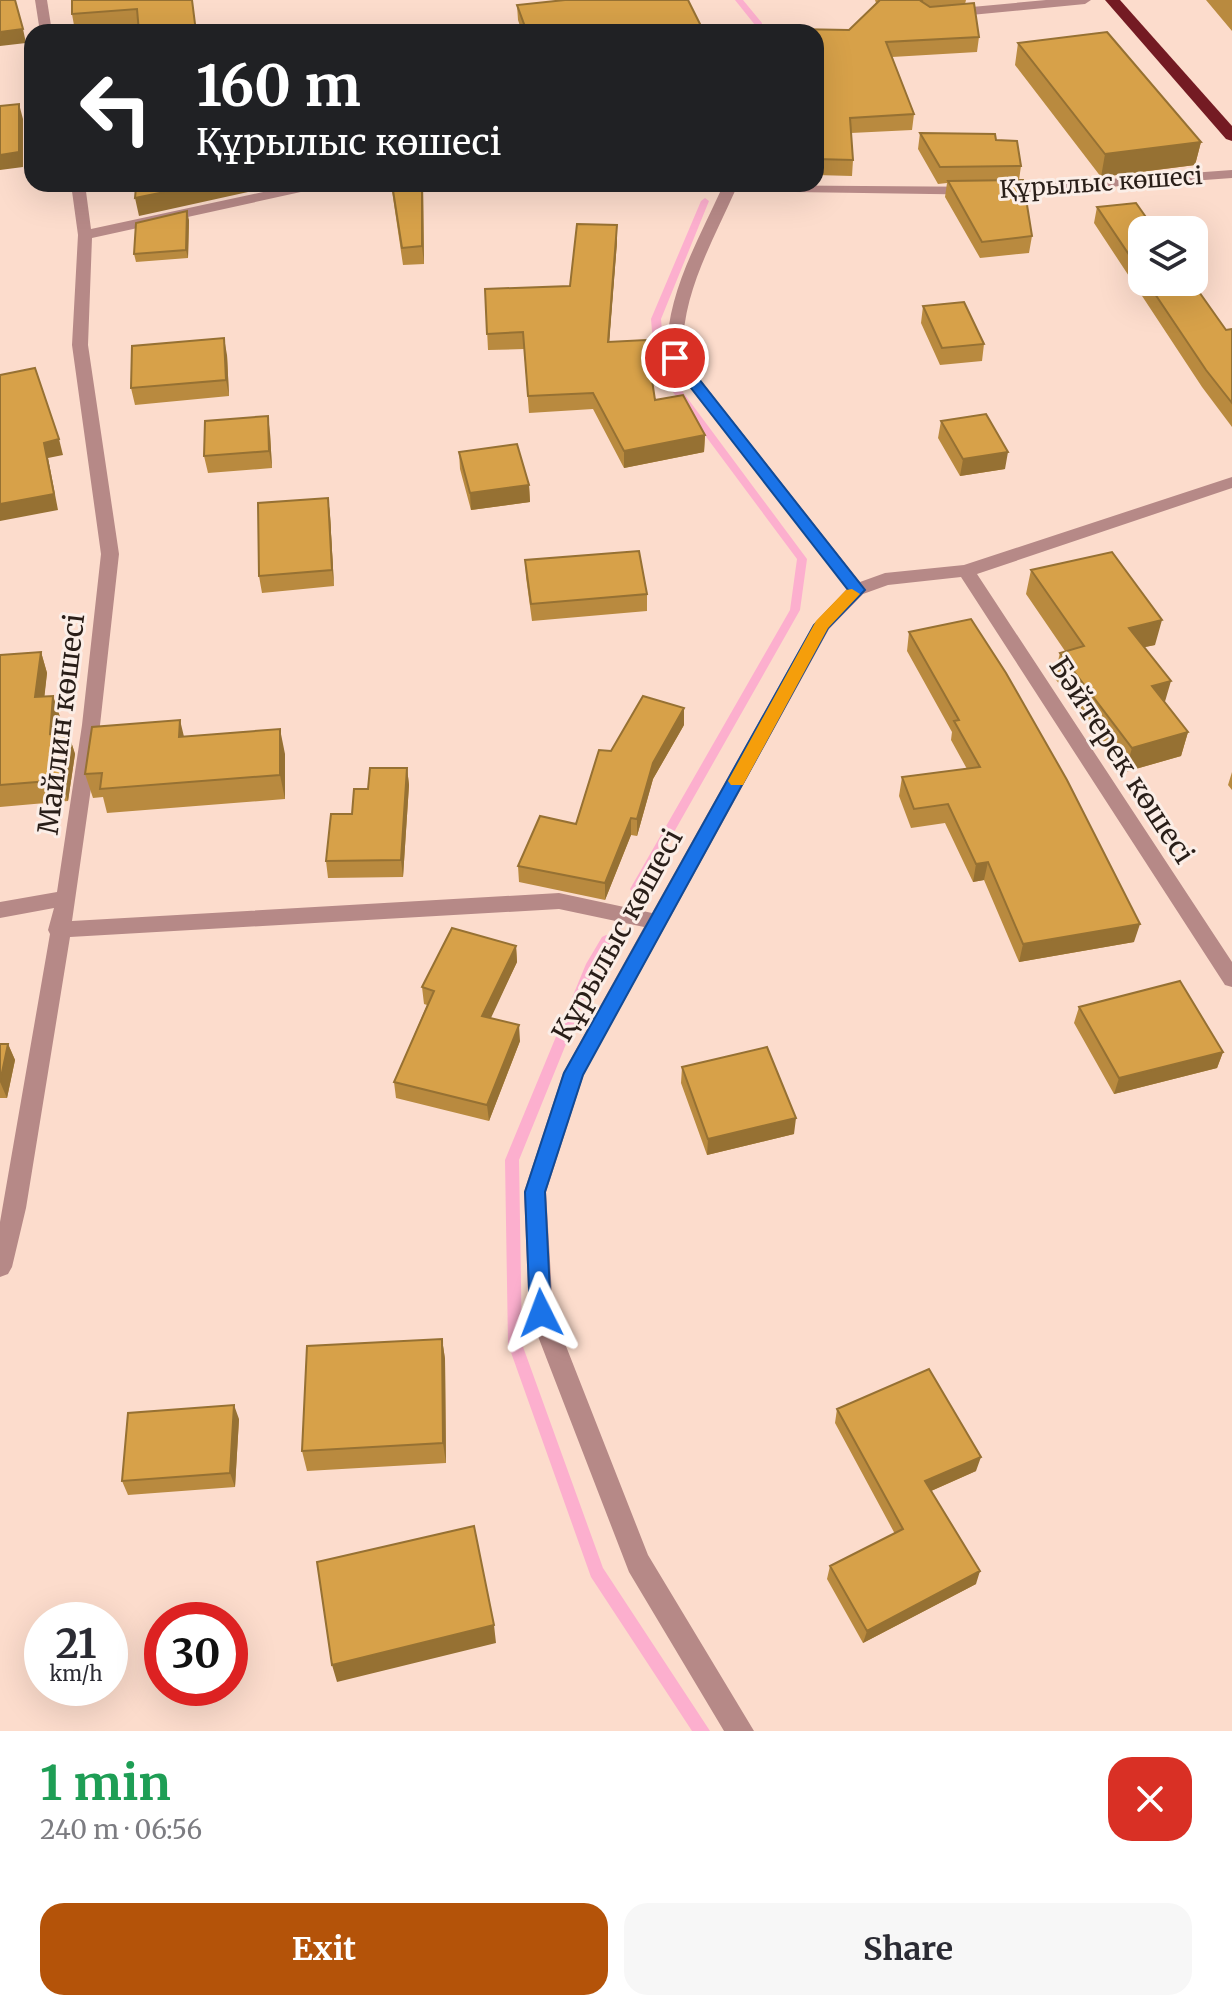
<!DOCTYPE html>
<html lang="en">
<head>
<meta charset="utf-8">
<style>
  body { margin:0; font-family:Merriweather,serif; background:#f7f7f7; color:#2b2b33; height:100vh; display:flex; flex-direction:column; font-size:30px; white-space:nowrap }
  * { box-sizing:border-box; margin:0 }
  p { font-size:26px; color:#7c7c81 }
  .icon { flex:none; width:44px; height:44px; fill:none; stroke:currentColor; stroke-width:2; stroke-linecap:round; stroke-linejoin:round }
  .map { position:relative; height:1731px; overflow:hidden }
  .side { display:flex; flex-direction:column; background:#fff; flex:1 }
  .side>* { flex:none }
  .banner { position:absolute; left:24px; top:24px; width:800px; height:168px; border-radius:24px; box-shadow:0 8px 32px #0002; background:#202124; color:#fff; overflow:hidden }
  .fabs { position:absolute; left:1128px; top:216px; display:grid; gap:16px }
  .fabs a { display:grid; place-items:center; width:80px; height:80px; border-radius:16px; background:#fff; box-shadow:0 8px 32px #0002; font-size:40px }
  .speed { position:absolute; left:24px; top:1602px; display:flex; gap:16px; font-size:40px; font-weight:700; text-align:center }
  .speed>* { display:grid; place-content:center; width:104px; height:104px; border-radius:50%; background:#fff; box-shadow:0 8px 32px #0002; line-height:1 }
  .speed small { font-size:20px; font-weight:400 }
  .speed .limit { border:12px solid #d22; background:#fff; color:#111 }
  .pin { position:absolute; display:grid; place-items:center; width:68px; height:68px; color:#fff; margin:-34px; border:4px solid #fff; border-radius:50%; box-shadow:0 2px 8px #0007 }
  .me { position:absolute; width:88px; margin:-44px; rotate:357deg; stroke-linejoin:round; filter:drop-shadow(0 0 6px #0008) }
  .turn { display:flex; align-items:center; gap:28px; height:168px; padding:0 40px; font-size:36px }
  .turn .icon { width:104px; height:104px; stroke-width:2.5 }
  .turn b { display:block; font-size:56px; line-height:68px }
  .round { display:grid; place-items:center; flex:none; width:84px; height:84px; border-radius:24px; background:#f7f7f7 }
  .summary { display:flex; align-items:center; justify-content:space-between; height:136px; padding:0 40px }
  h1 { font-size:48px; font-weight:700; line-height:60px; color:#1e9e55 }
  .button { display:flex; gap:16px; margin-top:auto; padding:16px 40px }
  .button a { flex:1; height:92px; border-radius:24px; background:#b45309; color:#fff; font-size:32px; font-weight:700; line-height:92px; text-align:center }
  .button a+a { background:#f7f7f7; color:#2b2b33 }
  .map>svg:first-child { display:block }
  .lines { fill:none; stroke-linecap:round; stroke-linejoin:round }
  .stream { fill:#fcafce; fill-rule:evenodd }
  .minor { fill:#b68987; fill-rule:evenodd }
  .highway { fill:#741b23; fill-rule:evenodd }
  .wall { fill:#b98a3f }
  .shaded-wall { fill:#967133 }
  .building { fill:#d7a149; stroke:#967133; stroke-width:2 }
  .route { fill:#1a73e8; stroke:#114b97; stroke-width:2 }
  .slow { fill:#f59e0b }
  .labels { text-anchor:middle; stroke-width:6; stroke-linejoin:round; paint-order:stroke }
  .far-street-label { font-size:24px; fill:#291e18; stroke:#fbeee7 }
  .street-label { font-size:28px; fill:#291e18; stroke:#fbeee7 }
</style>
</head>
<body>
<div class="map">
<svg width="1232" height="1731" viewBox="0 0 1232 1731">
  <rect width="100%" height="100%" fill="#fcdccc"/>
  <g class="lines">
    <path class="stream" d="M735,0H743L762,23L761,32H753L755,25Z
      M705,198L709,201L661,319L665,368L807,559L800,610L640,892H632L630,889L790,610L797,559L655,368L651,319L701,201Z
      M606,935L610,937L612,940L598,965L519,1160L522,1344L603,1568L710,1731H692L591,1577L508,1344L505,1160L586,964L602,937Z"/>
    <path class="minor" d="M35,0H47L52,32H40Z
      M1046,0H1091L1085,4L950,17L944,13L950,9Z
      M1232,170V178L998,195L735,191C711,245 680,297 683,358L860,582L885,573L964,565L1232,477V488L977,574L1232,962V987L1225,985L961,577L888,585L863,594L829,629L584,1074L546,1192L553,1313L648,1555L754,1731H724L629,1572L529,1313L524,1192L563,1073L644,927L559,909L70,937L26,1208L12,1267L8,1274L0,1277V1222L50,934L48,930L54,908L0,918V902L57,892L82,725L101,554L72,345L78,235L71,184H85L91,229L300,184H326L319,188L92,238L88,345L119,554L100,725L72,921L559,893L652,913L813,625L847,589L667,358C665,297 696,245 721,190L606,188L599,184L998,187Z"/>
    <path class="highway" d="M1105,0H1120L1232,126V141L1226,139Z"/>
  </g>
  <path class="wall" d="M192,0L138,25L75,31L72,14Z
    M875,0H966L965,4L979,37L977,52L892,57L914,114L912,130L851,133L853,160L852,176L816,175V32L849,30L876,3Z
    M1206,0H1232V31Z
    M517,5L704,32H522L518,20Z
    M1018,43L1201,142L1195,165L1101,177L1015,65Z
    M920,133L996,140L1021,166L1019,180L1032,236L1029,253L980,258L945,197L947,183L938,184L918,149Z
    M391,184H423L424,264L403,265Z
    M1097,207L1142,230V282H1192L1226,330L1232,329V427L1202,387L1094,223Z
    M189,220L188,258L136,262L134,254Z
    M617,242L609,342L655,400L705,435L704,452L624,468L593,409L529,413L524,349L488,350L485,289L570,286Z
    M923,306L984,344L982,361L940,365L921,323Z
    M227,355L229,396L135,405L131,388Z
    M941,421L1005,469L960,476L938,438Z
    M270,433L272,468L208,473L204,456Z
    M459,452L529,485L530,502L471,510L460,469Z
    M328,498L330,515L334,586L262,593L259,576Z
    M525,560L647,594V611L532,621L526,577Z
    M1031,570L1155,645L1144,647L1165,702L1188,732L1181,756L1125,772L1054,677L1060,653L1065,651L1026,594Z
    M909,632L1134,942L1019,962L984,880L973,882L945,823L911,828L899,796L902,777L967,769L951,740L952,732L907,651Z
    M41,652L47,673L44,697L53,696L60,717L58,733L68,732L75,754L68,801L0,807V655Z
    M684,725L653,779L637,836L631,835L605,900L519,882L518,866L576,824L611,751Z
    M184,737L285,754V799L107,813L103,797L93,798L85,774Z
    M407,768L409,785L403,877L328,878L326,861L368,789Z
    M1232,772V790L1228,785Z
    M516,946L517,962L490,1018L520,1041L489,1121L396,1098L394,1082L427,1005L424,1004L422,987Z
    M1079,1007L1223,1052L1217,1068L1114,1094L1074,1023Z
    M0,1044H8L15,1060L7,1098H0Z
    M682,1067L794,1134L707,1155L681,1083Z
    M442,1339L445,1359L446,1463L307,1471L302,1451Z
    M837,1409L976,1471L931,1491L976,1584L863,1643L827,1579L830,1566L895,1534L835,1423Z
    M239,1419L235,1487L128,1495L122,1481Z"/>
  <path class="shaded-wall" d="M23,29L26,43L0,46V32Z
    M19,104L23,119V167L0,170V155Z
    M1201,142L1195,165L1101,177L1105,154Z
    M204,184H280V185L139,216L135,198Z
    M422,184H423L424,264L422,246Z
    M187,211L189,220L188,258L186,250Z
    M617,225V242L608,358V342Z
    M224,338L227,355L229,396L226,380Z
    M268,416L270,433L272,468L269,451Z
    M705,435L704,452L624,468V451Z
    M59,439L63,455L48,458L58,510L0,521V504L44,443Z
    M1008,452L1005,469L960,476L963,459Z
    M529,485L530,502L471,510L470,493Z
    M328,498L330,515L334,586L332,570Z
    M1162,620L1155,645L1122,652L1129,628Z
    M41,652L47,673L42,719L35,697Z
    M1171,681L1164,705L1152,686Z
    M53,696L60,717L57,755L50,734Z
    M684,708V725L653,779L637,836V819L653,763Z
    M180,720L186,745L179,737Z
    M280,729L285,754V799L280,775Z
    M68,732L75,754L68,801L61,780Z
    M1188,732L1181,756L1125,772L1132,748Z
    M407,768L409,785L403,877L401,860Z
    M631,818V835L605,900V883Z
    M988,862L984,880L973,882L976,864Z
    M1140,924L1134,942L1019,962L1023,944Z
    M516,946L517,962L484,1033L482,1016Z
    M519,1025L520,1041L489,1121L487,1105Z
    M8,1044L15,1060L7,1098L0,1082Z
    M1223,1052L1217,1068L1114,1094L1119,1078Z
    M796,1118L794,1134L707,1155L708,1139Z
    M442,1339L445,1359L446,1463L443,1443Z
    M234,1405L239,1419L235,1487L230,1473Z
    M981,1457L976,1471L922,1495L925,1481Z
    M980,1571L976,1584L863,1643L867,1631Z
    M494,1625L496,1643L337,1682L332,1665Z"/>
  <path class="building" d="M0,0H15L23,29L0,32Z
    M72,0H192L196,32H139L137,9L72,14Z
    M565,0H688L704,32H527L517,5Z
    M880,0H922L921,1L930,7L974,3L979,37L886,42L914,114L850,118L853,160L816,159V32H794V29L849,30Z
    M358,25L360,32H304Z
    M1107,32L1201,142L1105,154L1018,43Z
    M19,104V152L0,155V106Z
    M920,133L995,134L996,140L1017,141L1021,166L940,167Z
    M1023,180L1032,236L982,242L948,181Z
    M151,184H204L135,198L136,187Z
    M392,184H422V246L402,248Z
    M1136,203L1155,230H1142V274L1097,207Z
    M187,211L186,250L134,254L136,223Z
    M577,224L617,225L608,342L646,340L655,400L683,395L705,435L624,451L593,393L528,396L523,332L487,334L485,289L570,286Z
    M1147,282H1192L1226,330L1232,329V403L1206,370Z
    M964,302L984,344L942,348L923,306Z
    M224,338L226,380L131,388L132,346Z
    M35,368L59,439L44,443L54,494L0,504V375Z
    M986,414L1008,452L963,459L941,421Z
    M268,416L269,451L204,456L205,421Z
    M517,444L529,485L470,493L459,452Z
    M328,498L332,570L259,576L258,503Z
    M639,551L647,594L531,604L525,560Z
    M1112,552L1162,620L1129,628L1171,681L1152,686L1188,732L1132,748L1060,653L1084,646L1031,570Z
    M971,619L1006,673L1067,780L1140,924L1023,944L988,862L976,864L948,804L914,809L902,777L980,767L954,721L959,720L909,632Z
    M41,652L35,697L53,696L50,734L68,732L61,780L0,785V655Z
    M643,696L684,708L653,763L637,819L631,818L605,883L518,866L540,816L576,824L599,750L611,751Z
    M180,720L179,737L280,729V775L100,789L102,773L85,774L92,727Z
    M370,768H407L401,860L326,861L331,814H352L354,789H368Z
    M452,928L516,946L482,1016L519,1025L487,1105L394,1082L434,991L422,987Z
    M1180,981L1223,1052L1119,1078L1079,1007Z
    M0,1044H8L0,1082Z
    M767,1047L796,1118L708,1139L682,1067Z
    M442,1339L443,1443L302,1451L307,1346Z
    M929,1369L981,1457L925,1481L980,1571L867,1631L830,1566L903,1529L837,1409Z
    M234,1405L230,1473L122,1481L128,1413Z
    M474,1526L494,1625L332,1665L317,1562Z"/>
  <path class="route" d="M675,354L680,355L865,590L828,628L583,1075L545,1192L551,1313L548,1320L541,1323L533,1320L530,1313L525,1192L564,1073L814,625L848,590L670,361V355Z"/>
  <path class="slow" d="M852,589L860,594L828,628L743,785H731L728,781L816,621L846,590Z"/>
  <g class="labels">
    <g class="far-street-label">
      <text transform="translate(1101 183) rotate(-4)" y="8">Құрылыс көшесі</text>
    </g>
    <g class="street-label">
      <text transform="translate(61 724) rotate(-83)" y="10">Майлин көшесі</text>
      <text transform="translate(1122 760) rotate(57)" y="10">Бәйтерек көшесі</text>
      <text transform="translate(617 935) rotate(-61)" y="10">Құрылыс көшесі</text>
    </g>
  </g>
</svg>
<div class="fabs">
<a><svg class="icon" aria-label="layers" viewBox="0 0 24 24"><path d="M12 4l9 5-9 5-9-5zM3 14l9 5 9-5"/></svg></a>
</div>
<div class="speed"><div>21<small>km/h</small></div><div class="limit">30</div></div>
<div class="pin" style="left:675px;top:358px;background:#d93025"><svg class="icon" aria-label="arrive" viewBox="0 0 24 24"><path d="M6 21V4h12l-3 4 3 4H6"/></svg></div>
<svg class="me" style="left:541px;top:1313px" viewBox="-20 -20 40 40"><path d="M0-17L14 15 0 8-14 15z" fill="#1a73e8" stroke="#fff" stroke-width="4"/></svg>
<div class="banner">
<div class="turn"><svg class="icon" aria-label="left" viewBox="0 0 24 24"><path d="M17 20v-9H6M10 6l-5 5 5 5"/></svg><div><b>160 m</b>Құрылыс көшесі</div></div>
</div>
</div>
<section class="side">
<div class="summary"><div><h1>1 min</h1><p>240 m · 06:56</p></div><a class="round" style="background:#d93025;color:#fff"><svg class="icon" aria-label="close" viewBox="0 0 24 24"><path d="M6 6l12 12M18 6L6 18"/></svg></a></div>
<div class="button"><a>Exit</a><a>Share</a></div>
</section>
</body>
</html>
